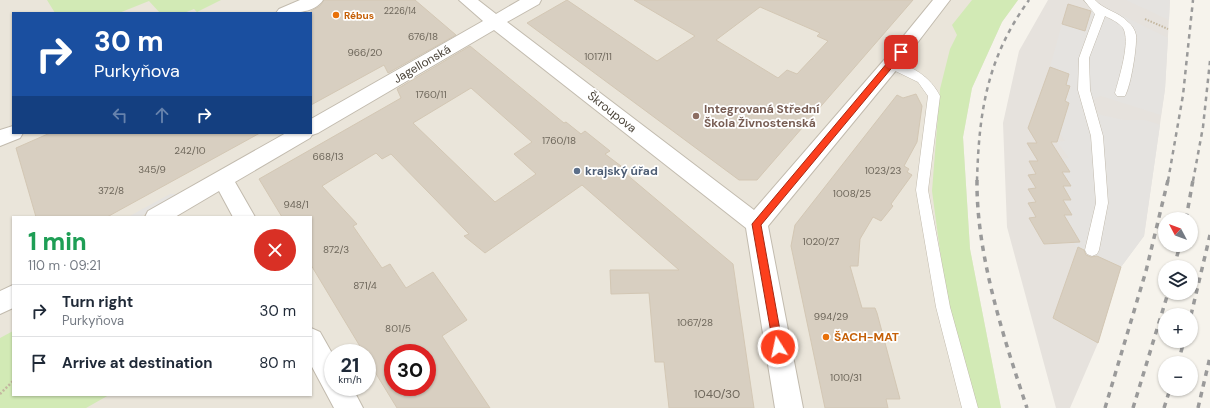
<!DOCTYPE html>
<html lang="en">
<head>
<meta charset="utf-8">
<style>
  body { margin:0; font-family:"DM Sans",sans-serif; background:#f6f6f7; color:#1f2937; height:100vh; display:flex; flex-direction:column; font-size:15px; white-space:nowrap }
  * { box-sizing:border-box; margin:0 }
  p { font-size:13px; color:#747a83 }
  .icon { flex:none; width:22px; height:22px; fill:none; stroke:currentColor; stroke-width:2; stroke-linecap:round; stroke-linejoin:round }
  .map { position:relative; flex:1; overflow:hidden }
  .panel { position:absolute; left:12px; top:216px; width:300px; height:180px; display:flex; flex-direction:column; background:#fff; border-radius:0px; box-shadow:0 1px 3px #0004 }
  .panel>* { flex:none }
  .guide { position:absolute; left:12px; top:12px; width:300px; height:122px; border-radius:0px; box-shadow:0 1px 3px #0004; background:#1a4fa0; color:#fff; overflow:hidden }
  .needle { width:26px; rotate:311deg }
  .fabs { position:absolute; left:1158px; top:212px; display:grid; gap:8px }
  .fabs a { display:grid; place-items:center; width:40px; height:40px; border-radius:50%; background:#fff; box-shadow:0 1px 3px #0004; font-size:20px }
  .speed { position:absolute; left:324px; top:344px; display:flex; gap:8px; font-size:20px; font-weight:700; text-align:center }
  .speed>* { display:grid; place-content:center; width:52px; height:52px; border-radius:50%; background:#fff; box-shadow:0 1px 3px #0004; line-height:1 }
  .speed small { font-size:10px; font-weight:400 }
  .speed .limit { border:6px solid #d22; background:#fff; color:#111 }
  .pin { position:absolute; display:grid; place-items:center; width:34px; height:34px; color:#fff; margin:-17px; border-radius:8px; box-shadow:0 2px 6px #0006 }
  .me { position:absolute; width:44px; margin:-22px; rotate:350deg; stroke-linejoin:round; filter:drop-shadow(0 0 3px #0008) }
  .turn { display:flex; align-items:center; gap:14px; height:84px; padding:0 16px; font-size:18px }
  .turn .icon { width:52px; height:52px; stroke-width:2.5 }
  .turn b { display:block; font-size:28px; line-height:34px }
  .lanes { display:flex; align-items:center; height:38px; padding:0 16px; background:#0003; justify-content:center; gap:20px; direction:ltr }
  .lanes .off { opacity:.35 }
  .round { display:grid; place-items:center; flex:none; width:42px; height:42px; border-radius:21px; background:#f6f6f7 }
  .head { display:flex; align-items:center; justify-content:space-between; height:68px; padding:0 16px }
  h1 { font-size:24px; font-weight:800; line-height:30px; color:#1e9e55 }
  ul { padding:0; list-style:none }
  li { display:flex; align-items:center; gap:12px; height:52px; padding:0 16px; border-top:1px solid #e0e1e3 }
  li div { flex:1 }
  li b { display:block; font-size:15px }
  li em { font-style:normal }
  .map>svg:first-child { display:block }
  .residential { fill:#eae5da; fill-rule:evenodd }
  .industrial { fill:#e6e2dd }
  .green { fill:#d2eab5 }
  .parking { fill:#e5e3e0 }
  .building { fill:#d8cfc1; stroke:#d3c7b4; fill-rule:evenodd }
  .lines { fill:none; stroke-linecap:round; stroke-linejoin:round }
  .lane-casing { stroke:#c2bbae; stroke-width:1 }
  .street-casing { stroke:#c2bbae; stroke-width:2 }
  .path-far1 { stroke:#c4b79f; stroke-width:2; stroke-dasharray:1.5 1.5; stroke-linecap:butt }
  .path { stroke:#c4b79f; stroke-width:2.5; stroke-dasharray:2 2; stroke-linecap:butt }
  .lane { fill:#fff; fill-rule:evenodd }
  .street { fill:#fff; fill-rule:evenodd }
  .rail-far1 { stroke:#9a9a9a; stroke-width:2.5; stroke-dasharray:4.5 4.5; stroke-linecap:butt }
  .rail { stroke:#9a9a9a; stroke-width:3.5; stroke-dasharray:5.5 5.5; stroke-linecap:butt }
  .route { fill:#fc3f1d; stroke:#a42913 }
  .food-dot { fill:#e8710a; stroke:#fff; stroke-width:1.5 }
  .education-dot { fill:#8d6e63; stroke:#fff; stroke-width:1.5 }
  .service-dot { fill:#5c6f8a; stroke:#fff; stroke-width:1.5 }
  .labels { text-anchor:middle; stroke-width:3.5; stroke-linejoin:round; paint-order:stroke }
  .far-number-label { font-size:9px; fill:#6e675b }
  .far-food-label { font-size:10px; font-weight:bold; fill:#c56008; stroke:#fff; text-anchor:start }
  .number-label { font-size:10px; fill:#6e675b }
  .street-label { font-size:12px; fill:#4b4439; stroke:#fff }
  .education-label { font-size:12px; font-weight:bold; fill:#785e54; stroke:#fff; text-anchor:start }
  .service-label { font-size:12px; font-weight:bold; fill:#4e5e75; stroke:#fff; text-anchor:start }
  .food-label { font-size:12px; font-weight:bold; fill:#c56008; stroke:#fff; text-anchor:start }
  .near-number-label { font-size:12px; fill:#6e675b }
</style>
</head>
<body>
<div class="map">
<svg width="1210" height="408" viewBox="0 0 1210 408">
  <rect width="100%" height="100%" fill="#f6f3ec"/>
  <path class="residential" d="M0,0H1018L1002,22L972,88L963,137L970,249L1001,408H0ZM13,13H311V133H13ZM13,217H311V395H13ZM333,353H367V387H333ZM393,353H427V387H393Z"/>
  <path class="industrial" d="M1048,0H1170L1165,89L1144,236L1121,267L1098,343L1070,408H1056L1007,227L1003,123L1019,51Z"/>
  <path class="green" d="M47,0H221L197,12L194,9L184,13H160L149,1L119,13H55Z
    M972,0H1018L1002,22L972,88L963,137L970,249L1001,408H977L947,303L932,191L940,89L950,49L957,35L952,25Z
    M13,331V395H109L86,408H0V338Z"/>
  <path class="parking" d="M1126,0H1170L1169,20Z
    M1107,8L1168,38L1165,89L1161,115L1101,96L1096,98L1093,102L1092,109L1101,115L1124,120H1145L1160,125L1144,236L1121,267L1078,249L1073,242L1072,229L1064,215L1072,214L1063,200H1071L1063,186L1071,185L1062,172L1070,171L1062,159L1069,158L1057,142L1065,141L1056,128L1063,123L1069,103L1065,101L1070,87L1066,85L1069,74L1050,67L1062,24L1085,31L1091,11L1105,15Z
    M170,194H181L140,217H128Z"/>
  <path class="building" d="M324,0H415L456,35L388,73L384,65L311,105V11L320,6Z
    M567,0L657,61L695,36L634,0H913L757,180H739L527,23ZM760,7L820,33L817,36L828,41L797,74L787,70L778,78L716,40Z
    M1068,4L1091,11L1085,31L1062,24Z
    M470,46L564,123L566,122L581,134L585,131L610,151L605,154L621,166L619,168L733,264L754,408H669L664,362H655L649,293L611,294L610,270H679L582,185L485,253L464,236L469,234L391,154L382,159L376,153L322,186L357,224L353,226L382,268L390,264L406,288L433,272L467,320L442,336L490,408H397L367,359V353H364L311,265V217H282L259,179L401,98L397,89ZM471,88L532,142L514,154L536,174L495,202L413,123ZM393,353H427V387H393Z
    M1050,67L1069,74L1066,85L1070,86L1065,101L1069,103L1057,142H1051L1070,172H1062L1071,186H1063L1071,200H1063L1072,215H1064L1080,242L1044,244L1029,218L1036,217L1028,203L1036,202L1028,189L1036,188L1028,175L1036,174L1029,161H1038L1027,143H1037L1028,128Z
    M916,94L922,106L917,142L904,166L909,169L907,172L912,175L891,204L893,206L881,221L873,217L860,239L858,266H850L862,308H875L877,313L900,399H886L888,408H825L791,246L795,225L897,95L903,98Z
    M50,133H260L107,217H36L16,148Z
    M1078,247L1084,250L1086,255L1091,257L1097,256L1121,267L1098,343L1053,318Z"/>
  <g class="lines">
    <g class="lane-casing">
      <path id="lane" d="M1084,0H1095C1104,10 1119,12 1128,22C1132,25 1135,30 1136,35C1137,47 1131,85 1125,96H1117L1115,93C1119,78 1131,41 1123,28C1118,22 1111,19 1105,16L1089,58L1090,90L1103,136L1108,203L1099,250L1097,254L1092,256L1087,254L1085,250L1096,203L1091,136L1078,90L1079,58L1095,14Z
        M891,60C912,66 930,76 940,96L928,190L950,307L978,408H962L936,307L916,190L928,96L918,82L887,67L886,64L887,61Z"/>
    </g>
    <g class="street-casing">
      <path id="street" d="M300,0H323C314,14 291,13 276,13L279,9Z
        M459,0H478L496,14L520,0H541L539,4L507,22L754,210L884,60L933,0H950L898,68L768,226L803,408H775L746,228L494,30L318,133L312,135L310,138L235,182L255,217H233L219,191L175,217H145L148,211L286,133H311V119L483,21Z
        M13,126V133H23L20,138L0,146V130Z
        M13,285V308L0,314V291Z
        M311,328L320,332L333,355V387H352L363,408H334L311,365Z"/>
    </g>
    <path class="path-far1" d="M1145,19L1168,29"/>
    <path class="path" d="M0,394L13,381"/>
    <use href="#lane" class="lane"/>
    <use href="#street" class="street"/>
    <path class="rail-far1" d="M977,181C979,111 987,58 1029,0
      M1168,181L1183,95L1193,0
      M1193,181L1203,127L1210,61"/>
    <path class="rail" d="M977,180C976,254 1004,339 1027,408
      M1186,219L1193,180
      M1174,267L1180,245
      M1191,315L1210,235
      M1178,363L1184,341
      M1105,408L1146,271L1168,180
      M1133,408L1168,293
      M1164,408L1170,389
      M1198,408L1210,357"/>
  </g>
  <path class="route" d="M898,50H904L905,52L761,225L783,347L782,350L778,351L774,350L752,224Z"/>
  <g class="food-dot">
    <circle cx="336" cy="15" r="4"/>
    <circle cx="826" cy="337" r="4"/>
  </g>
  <circle class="education-dot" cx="696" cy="116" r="4"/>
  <circle class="service-dot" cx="577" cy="171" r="4"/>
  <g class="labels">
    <g class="far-number-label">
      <text x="400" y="14">2226/14</text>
    </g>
    <g class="far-food-label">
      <text x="344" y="19">Rébus</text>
    </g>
    <g class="number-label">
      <text x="423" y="40">676/18</text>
      <text x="365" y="56">966/20</text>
      <text x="598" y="60">1017/11</text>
      <text x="431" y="98">1760/11</text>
      <text x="559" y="144">1760/18</text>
      <text x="190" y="154">242/10</text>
      <text x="328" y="160">668/13</text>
      <text x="152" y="173">345/9</text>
      <text x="883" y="174">1023/23</text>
      <text x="111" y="194">372/8</text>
      <text x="852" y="197">1008/25</text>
      <text x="296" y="208">948/1</text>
      <text x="821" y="245">1020/27</text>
      <text x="336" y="253">872/3</text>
      <text x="365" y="289">871/4</text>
      <text x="831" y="320">994/29</text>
      <text x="695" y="326">1067/28</text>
      <text x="398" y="332">801/5</text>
      <text x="846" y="381">1010/31</text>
    </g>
    <g class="street-label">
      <text transform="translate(422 64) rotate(-30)" y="4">Jagellonská</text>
      <text transform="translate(612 112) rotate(38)" y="4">Škroupova</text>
    </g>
    <g class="education-label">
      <text x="704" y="113">Integrovaná Střední<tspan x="704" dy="14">Škola Živnostenská</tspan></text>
    </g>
    <g class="service-label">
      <text x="585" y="175">krajský úřad</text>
    </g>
    <g class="food-label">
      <text x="834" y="341">ŠACH-MAT</text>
    </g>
    <g class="near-number-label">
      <text x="717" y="398">1040/30</text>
    </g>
  </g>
</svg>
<div class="fabs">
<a><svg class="needle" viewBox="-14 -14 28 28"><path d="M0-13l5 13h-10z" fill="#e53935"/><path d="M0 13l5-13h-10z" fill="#747a83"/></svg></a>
<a><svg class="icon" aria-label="layers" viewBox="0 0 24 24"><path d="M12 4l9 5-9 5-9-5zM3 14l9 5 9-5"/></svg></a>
<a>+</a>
<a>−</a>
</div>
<div class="speed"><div>21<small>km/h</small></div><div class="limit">30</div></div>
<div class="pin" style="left:901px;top:52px;background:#d93025"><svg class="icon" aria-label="arrive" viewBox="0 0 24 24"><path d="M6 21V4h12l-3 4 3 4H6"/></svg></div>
<svg class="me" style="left:778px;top:347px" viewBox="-20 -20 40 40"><circle r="17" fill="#fc3f1d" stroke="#fff" stroke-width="3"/><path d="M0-11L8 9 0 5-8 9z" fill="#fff"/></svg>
<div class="guide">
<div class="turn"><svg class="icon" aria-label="right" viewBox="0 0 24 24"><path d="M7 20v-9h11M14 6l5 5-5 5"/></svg><div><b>30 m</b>Purkyňova</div></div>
<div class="lanes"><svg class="icon off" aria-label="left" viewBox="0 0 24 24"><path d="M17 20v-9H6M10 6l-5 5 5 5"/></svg><svg class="icon off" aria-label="ahead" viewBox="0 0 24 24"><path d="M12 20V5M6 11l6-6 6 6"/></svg><svg class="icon" aria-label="right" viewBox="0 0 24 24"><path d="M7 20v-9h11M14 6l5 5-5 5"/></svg></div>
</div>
<section class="panel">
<div class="head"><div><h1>1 min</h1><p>110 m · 09:21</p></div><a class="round" style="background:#d93025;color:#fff"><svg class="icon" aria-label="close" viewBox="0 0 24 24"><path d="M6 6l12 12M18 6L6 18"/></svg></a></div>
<ul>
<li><svg class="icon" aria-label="right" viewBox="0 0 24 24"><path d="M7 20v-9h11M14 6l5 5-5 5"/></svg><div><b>Turn right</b><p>Purkyňova</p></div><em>30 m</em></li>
<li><svg class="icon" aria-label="arrive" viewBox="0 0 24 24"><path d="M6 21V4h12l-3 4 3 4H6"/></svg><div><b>Arrive at destination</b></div><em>80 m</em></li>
</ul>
</section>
</div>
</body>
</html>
